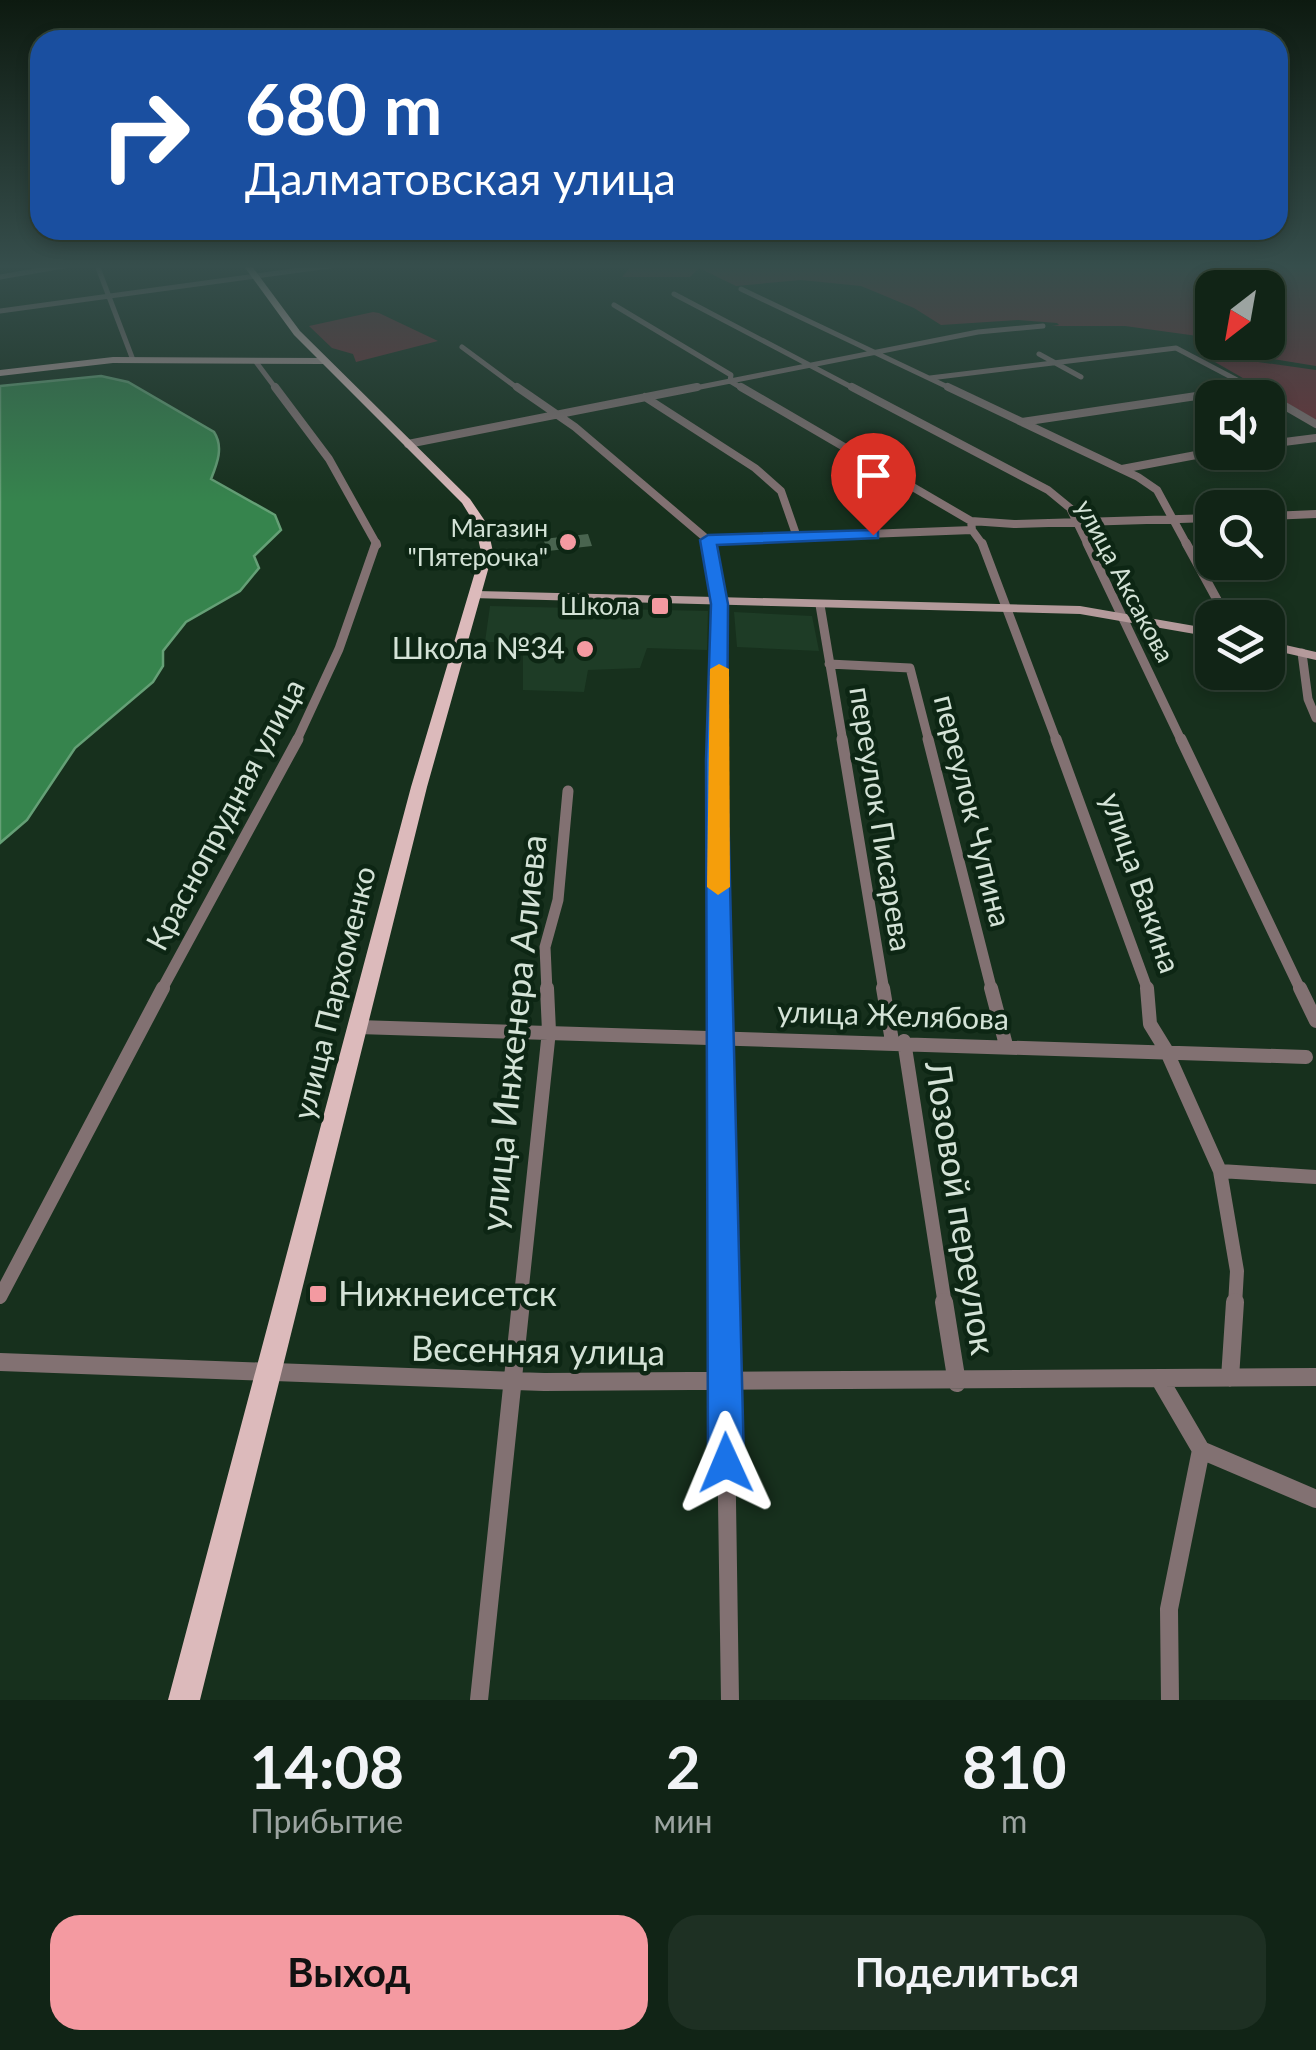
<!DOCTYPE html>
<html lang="ru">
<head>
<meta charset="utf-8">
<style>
  body { margin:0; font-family:Lato,sans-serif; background:#1e3023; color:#f1f3f6; height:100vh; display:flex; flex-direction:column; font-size:38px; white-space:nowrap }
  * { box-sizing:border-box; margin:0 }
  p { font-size:32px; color:#9ca4a1 }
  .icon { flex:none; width:55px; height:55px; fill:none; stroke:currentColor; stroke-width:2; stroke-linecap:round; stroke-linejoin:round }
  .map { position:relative; height:1700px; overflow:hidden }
  .side { display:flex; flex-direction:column; background:#112416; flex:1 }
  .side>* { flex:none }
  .hud { position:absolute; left:30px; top:30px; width:1258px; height:210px; border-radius:30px; box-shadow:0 5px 15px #0003,0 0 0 2px #304135; background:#1a4fa0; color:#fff; overflow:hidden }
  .needle { width:65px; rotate:211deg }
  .tools { position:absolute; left:1195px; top:270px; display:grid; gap:20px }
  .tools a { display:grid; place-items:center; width:90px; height:90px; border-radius:20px; background:#112416; box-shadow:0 5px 15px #0003,0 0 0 2px #304135; font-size:50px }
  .pin { position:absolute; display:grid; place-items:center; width:85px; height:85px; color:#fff; margin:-102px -42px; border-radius:50% 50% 50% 0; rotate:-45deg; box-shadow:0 0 10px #0007 }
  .pin .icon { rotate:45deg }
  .me { position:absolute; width:110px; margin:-55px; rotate:359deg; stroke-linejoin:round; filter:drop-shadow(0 0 8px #0008) }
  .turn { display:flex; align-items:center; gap:35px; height:210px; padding:0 50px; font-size:45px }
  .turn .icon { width:130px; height:130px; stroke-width:2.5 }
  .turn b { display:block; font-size:70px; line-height:85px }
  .eta { display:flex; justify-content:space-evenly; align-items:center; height:170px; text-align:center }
  .eta b { font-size:60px; font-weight:700; line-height:70px }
  .action { display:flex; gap:20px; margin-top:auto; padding:20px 50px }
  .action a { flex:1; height:115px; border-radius:30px; background:#f49aa1; color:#111; font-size:40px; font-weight:700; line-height:115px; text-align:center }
  .action a+a { background:#1e3023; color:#f1f3f6 }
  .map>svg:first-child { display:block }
  .built { fill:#1e3c26 }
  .green { fill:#712f37 }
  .water { fill:#36844d; stroke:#65a076; stroke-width:2.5 }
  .building { fill:#49644f }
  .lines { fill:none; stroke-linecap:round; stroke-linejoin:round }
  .street-far5 { stroke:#827172; stroke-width:5 }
  .street-far4 { stroke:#827172; stroke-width:8 }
  .street-far3 { stroke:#827172; stroke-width:9 }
  .street-far2 { stroke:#827172; stroke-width:11 }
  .street-far1 { stroke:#827172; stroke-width:14 }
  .street { stroke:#827172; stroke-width:18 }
  .secondary { fill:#b49a9b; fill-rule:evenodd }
  .primary { fill:#dcbabb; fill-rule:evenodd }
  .route { fill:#1a73e8; stroke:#114b97; stroke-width:2.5 }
  .slow { fill:#f59e0b }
  .poi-dot { fill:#f49aa1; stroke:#0d2614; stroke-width:4 }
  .labels { text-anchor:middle; stroke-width:9; stroke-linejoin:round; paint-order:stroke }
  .far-poi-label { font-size:25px; fill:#d4e3d7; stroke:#0d2614; text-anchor:end }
  .far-street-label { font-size:25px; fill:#d4e3d7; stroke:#0d2614 }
  .poi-label { font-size:30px; fill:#d4e3d7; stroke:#0d2614; text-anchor:end }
  .street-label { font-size:30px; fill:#d4e3d7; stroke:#0d2614 }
  .near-street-label { font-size:35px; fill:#d4e3d7; stroke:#0d2614 }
  .near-poi-label { font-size:35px; fill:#d4e3d7; stroke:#0d2614; text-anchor:start }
</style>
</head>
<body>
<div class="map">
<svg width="1316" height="1700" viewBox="0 0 1316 1700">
  <rect width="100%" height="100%" fill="#17301d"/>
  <path class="built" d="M490,606L708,611L707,650L647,648L640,668L588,670L584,692L523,690V642H485Z
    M734,612L812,616L819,651L737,647Z"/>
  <path class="green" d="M632,265H1316V366L1273,359L1227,343L1268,342V288H1212V338L1125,326H1052L1059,325L1057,323L1018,320L941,325L914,308L861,286L801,280L736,286L699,268L690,277H622Z
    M373,312L379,313L438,341L356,362L353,354L332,348L309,326Z
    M1201,354L1316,370V420Z"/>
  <path class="water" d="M101,376L128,382L214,432C224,447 217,464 211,479L275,515L281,530L254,556L259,568L240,591L186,622L163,651V666L153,682L75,748L27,820L0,843V386Z"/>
  <path class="building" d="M588,534L592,546L548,551L543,539Z"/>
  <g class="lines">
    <path class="street-far5" d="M97,265L133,360
      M0,277L69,265
      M741,289L954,390
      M674,294L857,390
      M614,305L731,375L730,381L745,390
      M0,311L337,265
      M462,347L520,390
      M1039,354L1081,377
      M256,362L277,390
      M930,378L1176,348L1256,390
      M685,390L978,332L1043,326
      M1239,390L1250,388"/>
    <path class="street-far4" d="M275,387L329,459L377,545
      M517,387L575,427L708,540L709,545
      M741,387L971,521
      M852,387L1048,490L1070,508L1088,545
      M948,387L1138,477L1157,490L1187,545
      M1252,387L1316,424
      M645,397L755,468L781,491L797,537
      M1022,422L1250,388
      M408,444L697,387
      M1268,444L1316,438
      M1122,469L1212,452
      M1268,516L1316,514
      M972,530L983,545
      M708,540L972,530L971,521L1014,524L1212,518"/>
    <path class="street-far3" d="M709,543L720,604L717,742
      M982,543L1057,742
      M1087,543L1182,742
      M1186,543L1227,618
      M820,605L843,742
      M1302,653L1308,699L1316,718
      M829,664L910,668L929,742
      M296,742L339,649L376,543"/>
    <path class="street-far2" d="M717,739L720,991
      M842,739L884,991
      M928,739L992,991
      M1056,739L1148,991
      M1181,739L1301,991
      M161,991L298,739
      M547,991L545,947L558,900L568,791"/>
    <path class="street-far1" d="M720,988L725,1305
      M883,988L892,1041
      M991,988L1006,1045
      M1147,988L1150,1024L1166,1050L1220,1171L1237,1271L1235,1305
      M1300,988L1316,1021
      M358,1027L1306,1057
      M904,1041L945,1305
      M1220,1171L1316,1177
      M0,1297L163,988
      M520,1305L549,1031L547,988"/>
    <path class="street" d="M724,1302L730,1700
      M944,1302L957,1383
      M0,1362L544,1382L1316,1377
      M1159,1378L1201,1450L1316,1499
      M1230,1378L1235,1302
      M479,1700L521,1302
      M1170,1700L1169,1609L1201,1450"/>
    <path class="secondary" d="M113,357L323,358L328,361L323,364L113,363L0,376V370Z
      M476,591L1080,606L1212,629V637L1080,614L471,598L469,595Z
      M1268,641L1316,652V660L1268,649Z"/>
    <path class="primary" d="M243,265H251L300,331L470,499L487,524L493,552L427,787L200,1700H168L411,787L481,552L475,524L462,503L294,335Z"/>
  </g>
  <linearGradient id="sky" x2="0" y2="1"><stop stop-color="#0d1a10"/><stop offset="0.53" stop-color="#364e4c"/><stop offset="1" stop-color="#364e4c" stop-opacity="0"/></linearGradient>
  <rect width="1316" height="503" fill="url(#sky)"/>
  <path class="route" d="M873,530L878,531V538L717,545L728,604L727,760L744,1463L739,1475L726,1481L713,1475L708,1463L706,760L711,604L700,540L708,535Z"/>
  <path class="slow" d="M719,664L729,669L730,887L718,895L707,887L710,669Z"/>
  <g class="poi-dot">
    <circle cx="568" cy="542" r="10"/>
    <rect x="650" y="596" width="20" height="20" rx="5"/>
    <circle cx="585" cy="649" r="10"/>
    <rect x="308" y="1284" width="20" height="20" rx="5"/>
  </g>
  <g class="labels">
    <g class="far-poi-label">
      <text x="548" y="537">Магазин<tspan x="548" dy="29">"Пятерочка"</tspan></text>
      <text x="640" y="615">Школа</text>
    </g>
    <g class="far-street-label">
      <text transform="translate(1125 581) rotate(62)" y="9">улица Аксакова</text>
    </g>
    <g class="poi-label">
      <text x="565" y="659">Школа №34</text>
    </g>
    <g class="street-label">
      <text transform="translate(972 811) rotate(76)" y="10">переулок Чупина</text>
      <text transform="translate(226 815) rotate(-62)" y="10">Краснопрудная улица</text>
      <text transform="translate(880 819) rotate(81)" y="10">переулок Писарева</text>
      <text transform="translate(1140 883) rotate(71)" y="10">улица Вакина</text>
      <text transform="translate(335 993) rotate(-76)" y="10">улица Пархоменко</text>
      <text transform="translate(893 1016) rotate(2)" y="10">улица Желябова</text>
    </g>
    <g class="near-street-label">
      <text transform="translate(514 1033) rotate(-84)" y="12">улица Инженера Алиева</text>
      <text transform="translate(960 1208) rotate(81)" y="12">Лозовой переулок</text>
      <text transform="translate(538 1351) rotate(1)" y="12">Весенняя улица</text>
    </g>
    <g class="near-poi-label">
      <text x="338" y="1306">Нижнеисетск</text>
    </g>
  </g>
</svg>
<div class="tools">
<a><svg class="needle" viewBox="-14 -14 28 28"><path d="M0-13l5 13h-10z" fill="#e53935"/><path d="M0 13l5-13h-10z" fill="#9ca4a1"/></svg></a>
<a><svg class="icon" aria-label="sound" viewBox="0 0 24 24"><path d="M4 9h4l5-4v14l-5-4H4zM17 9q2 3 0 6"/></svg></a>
<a><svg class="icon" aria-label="search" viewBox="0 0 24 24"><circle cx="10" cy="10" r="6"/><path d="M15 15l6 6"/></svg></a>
<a><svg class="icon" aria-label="layers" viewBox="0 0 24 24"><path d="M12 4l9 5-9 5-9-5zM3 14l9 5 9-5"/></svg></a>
</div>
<div class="pin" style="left:873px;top:535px;background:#d93025"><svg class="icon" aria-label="arrive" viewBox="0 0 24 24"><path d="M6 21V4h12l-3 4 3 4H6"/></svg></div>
<svg class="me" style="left:726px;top:1463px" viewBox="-20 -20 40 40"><path d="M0-17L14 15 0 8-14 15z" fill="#1a73e8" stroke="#fff" stroke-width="4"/></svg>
<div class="hud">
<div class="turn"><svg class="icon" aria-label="right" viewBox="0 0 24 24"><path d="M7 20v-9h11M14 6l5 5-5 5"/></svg><div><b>680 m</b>Далматовская улица</div></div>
</div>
</div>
<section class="side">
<div class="eta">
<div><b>14:08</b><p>Прибытие</p></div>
<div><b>2</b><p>мин</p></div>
<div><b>810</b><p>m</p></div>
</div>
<div class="action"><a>Выход</a><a>Поделиться</a></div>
</section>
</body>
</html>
